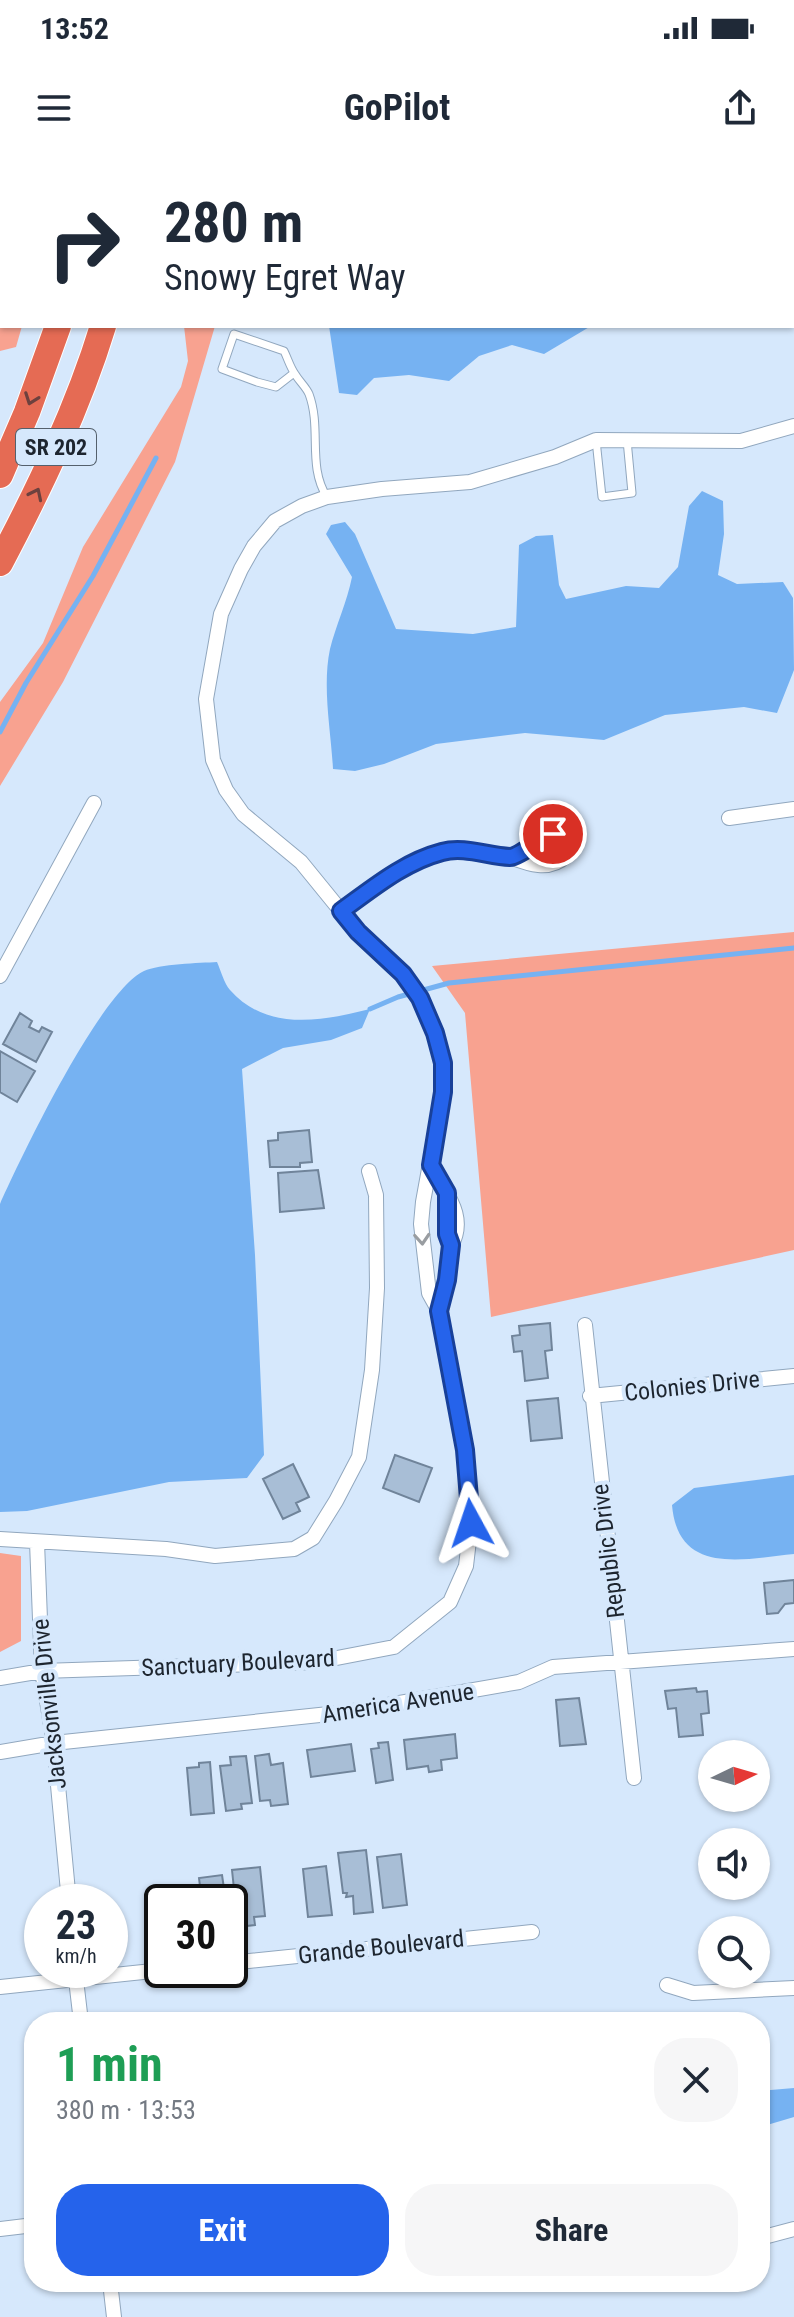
<!DOCTYPE html>
<html lang="en">
<head>
<meta charset="utf-8">
<style>
  body { margin:0; font-family:"Roboto Condensed",sans-serif; background:#f6f6f7; color:#1f2937; height:100vh; display:flex; flex-direction:column; font-size:30px; white-space:nowrap }
  * { box-sizing:border-box; margin:0 }
  p { font-size:26px; color:#747a83 }
  .icon { flex:none; width:44px; height:44px; fill:none; stroke:currentColor; stroke-width:2; stroke-linecap:round; stroke-linejoin:round }
  .map { position:relative; flex:1; overflow:hidden }
  .drawer { position:absolute; left:24px; top:1852px; width:746px; height:280px; display:flex; flex-direction:column; background:#fff; border-radius:32px; box-shadow:0 2px 6px #0004 }
  .drawer>* { flex:none }
  .banner { position:absolute; left:0px; top:0px; width:794px; height:168px; box-shadow:0 2px 6px #0004; background:#fff; color:#1f2937; overflow:hidden }
  .needle { width:52px; rotate:85deg }
  .fabs { position:absolute; left:698px; top:1580px; display:grid; gap:16px }
  .fabs a { display:grid; place-items:center; width:72px; height:72px; border-radius:50%; background:#fff; box-shadow:0 2px 6px #0004; font-size:40px }
  .speed { position:absolute; left:24px; top:1724px; display:flex; gap:16px; font-size:40px; font-weight:700; text-align:center }
  .speed>* { display:grid; place-content:center; width:104px; height:104px; border-radius:50%; background:#fff; box-shadow:0 2px 6px #0004; line-height:1 }
  .speed small { font-size:20px; font-weight:400 }
  .speed .limit { border:4px solid #111; border-radius:12px; background:#fff; color:#111 }
  .pin { position:absolute; display:grid; place-items:center; width:68px; height:68px; color:#fff; margin:-34px; border:4px solid #fff; border-radius:50%; box-shadow:0 2px 8px #0007 }
  .me { position:absolute; width:88px; margin:-44px; rotate:355deg; stroke-linejoin:round; filter:drop-shadow(0 0 6px #0008) }
  .turn { display:flex; align-items:center; gap:28px; height:168px; padding:0 32px; font-size:36px }
  .turn .icon { width:104px; height:104px; stroke-width:2.5 }
  .turn b { display:block; font-size:56px; line-height:68px }
  .round { display:grid; place-items:center; flex:none; width:84px; height:84px; border-radius:32px; background:#f6f6f7 }
  .summary { display:flex; align-items:center; justify-content:space-between; height:136px; padding:0 32px }
  h1 { font-size:48px; font-weight:700; line-height:60px; color:#1e9e55 }
  .cta { display:flex; gap:16px; margin-top:auto; padding:16px 32px }
  .cta a { flex:1; height:92px; border-radius:32px; background:#2563eb; color:#fff; font-size:32px; font-weight:700; line-height:92px; text-align:center }
  .cta a+a { background:#f6f6f7; color:#1f2937 }
  .status { display:flex; justify-content:space-between; align-items:center; height:56px; padding:0 40px; background:#fff; direction:ltr }
  .status svg { height:22px; fill:currentColor }
  header { display:flex; justify-content:space-between; align-items:center; height:104px; padding:0 32px; background:#fff; font-size:36px; font-weight:700 }
  .map>svg:first-child { display:block }
  .green { fill:#f8a290 }
  .water { fill:#76b2f2 }
  .lines { fill:none; stroke-linecap:round; stroke-linejoin:round }
  .stream { stroke:#76b2f2; stroke-width:5 }
  .building { fill:#a8bed6; stroke:#70849a; stroke-width:2 }
  .service-casing { stroke:#91a7be; stroke-width:9 }
  .minor-casing { stroke:#91a7be; stroke-width:16 }
  .motorway-casing { stroke:#fff; stroke-width:28 }
  .service { stroke:#fff; stroke-width:7 }
  .minor { stroke:#fff; stroke-width:14 }
  .motorway { stroke:#e56b54; stroke-width:26 }
  .oneway { stroke:#6d413e }
  .oneway2 { stroke:#999da1 }
  .route-casing { stroke:#184099; stroke-width:20 }
  .route { stroke:#2563eb; stroke-width:14 }
  .labels { text-anchor:middle; stroke-width:8; stroke-linejoin:round; paint-order:stroke }
  .shield { fill:#d6e8fc; stroke:#54606c; stroke-width:2 }
  .shield-label { font-size:22px; font-weight:bold; fill:#1d252f }
  .street-label { font-size:24px; fill:#1d252f; stroke:#d6e8fc }
</style>
</head>
<body>
<div class="status"><b>13:52</b><svg viewBox="0 0 49 12"><path d="M0 12V9h3v3zM5 12V6h3v6zM10 12V3h3v9zM15 12V0h3v12zM26 1h20v11H26zM47 4h2v5h-2z"/></svg></div>
<header><svg class="icon" aria-label="menu" viewBox="0 0 24 24"><path d="M4 6h16M4 12h16M4 18h16"/></svg>GoPilot<svg class="icon" aria-label="share" viewBox="0 0 24 24"><path d="M12 15V3M7 8l5-5 5 5M5 13v7h14v-7"/></svg></header>
<div class="map">
<svg width="794" height="2157" viewBox="0 0 794 2157">
  <rect width="100%" height="100%" fill="#d6e8fc"/>
  <path class="green" d="M0,0H70L2,2V166H22L16,187L0,191Z
    M198,0H794V104L792,2H198Z
    M184,166H215L175,302L63,522L0,626V542L43,483L83,387L181,227L188,201Z
    M794,772V1090L491,1157L465,853L432,806Z
    M0,1393L21,1396V1481L0,1492Z"/>
  <path class="water" d="M329,166H591L544,194L512,185L479,196L449,221L409,215L374,218L357,235L339,233Z
    M702,331L723,341L724,374L718,415L737,424L783,422L793,438L794,510L777,553L744,547L665,555L604,580L525,573L436,584L384,604L355,611L333,609C331,571 322,527 330,489C336,465 347,442 352,417L326,374L331,365L345,362L355,374L396,469L473,474L516,467L519,385L536,376L553,375L559,425L566,439L626,426L659,428L678,407L689,346Z
    M217,802C221,811 224,823 230,830C267,872 323,861 370,849L362,868L331,880L283,888L242,909L255,1095L264,1295L247,1318L169,1322L27,1351L0,1352V1044C22,995 100,832 144,811C159,804 200,803 217,802Z
    M794,1315V1394C743,1399 678,1416 672,1345L694,1328Z
    M794,1928V1957L760,1967V1931Z"/>
  <g class="lines">
    <path class="stream" d="M0,572L26,523L93,416L156,298
      M370,849L398,837L449,823L794,788"/>
  </g>
  <path class="building" d="M20,853L32,861L29,867L39,872L42,867L52,872L36,902L3,884Z
    M0,891L35,911L17,942L0,932Z
    M309,970L312,1002L300,1003V1007H270L268,981L278,980V973Z
    M318,1010L324,1048L280,1052L278,1013Z
    M550,1163L552,1190L545,1191L548,1218L525,1221L522,1191L514,1192L512,1176L520,1175L519,1166Z
    M558,1238L562,1278L531,1281L527,1241Z
    M395,1295L432,1308L419,1342L383,1328Z
    M293,1304L309,1337L296,1343L300,1351L283,1359L263,1319Z
    M794,1420V1443L785,1444L778,1453L767,1454L764,1423Z
    M696,1528L697,1532L707,1531L709,1553L701,1554L703,1575L679,1577L676,1548L668,1549L665,1531Z
    M579,1538L586,1584L560,1586L556,1540Z
    M455,1574L457,1598L441,1600L442,1610L429,1612L428,1606L407,1609L404,1580Z
    M388,1582L393,1620L376,1623L371,1589L379,1588L378,1583Z
    M351,1584L355,1611L311,1617L307,1590Z
    M269,1594L271,1605L283,1603L288,1644L271,1646L270,1640L260,1641L255,1596Z
    M246,1596L252,1643L241,1644L242,1649L226,1651L220,1606L231,1605L230,1597Z
    M210,1602L214,1653L191,1655L187,1608L199,1607V1603Z
    M366,1690L373,1752L354,1754L353,1736L346,1737L347,1733H343L338,1693Z
    M401,1694L407,1745L383,1748L377,1697Z
    M326,1706L332,1755L308,1757L303,1709Z
    M260,1707L265,1756L254,1757L255,1765L238,1767L232,1710Z
    M222,1715L226,1742H202L199,1718Z"/>
  <g class="lines">
    <g class="service-casing">
      <path id="service" d="M294,213L276,227L257,222L222,209L234,174L284,191C288,199 290,207 295,214C299,221 306,227 309,234C322,269 307,306 327,337
        M596,280L602,337L632,333L627,280"/>
    </g>
    <g class="minor-casing">
      <path id="minor" d="M729,658L794,649
        M341,751L409,704L431,695L446,690L505,695C526,703 548,713 566,696C566,685 564,678 553,674L539,679L511,697
        M0,816L94,643
        M431,1005C444,1032 468,1055 451,1086
        M439,1151L447,1120L451,1085L447,1074V1033
        M585,1165L634,1618
        M590,1236L794,1216
        M0,1379L166,1389L215,1396L294,1389L313,1378L336,1341L359,1297L372,1210L377,1128L376,1035L369,1011
        M37,1382L42,1511L54,1583L69,1742
        M0,1518L42,1511L316,1502L394,1487L450,1442L466,1406L471,1363L465,1290L439,1151L429,1133L421,1064L423,1042L443,932V903L435,873L420,838L403,814L358,772L301,702L243,654L226,630L213,600L206,539L221,454L241,409L254,386L275,361L302,346L327,337L382,329L470,322L555,297L596,280L741,281L794,266
        M0,1592L54,1583L348,1552L519,1522L553,1507L794,1489
        M230,1803L532,1772
        M75,1811L81,1862
        M667,1825L693,1833L794,1828
        M0,1827L162,1810
        M0,2069L34,2065
        M760,2078L794,2069
        M110,2122L114,2157"/>
    </g>
    <g class="motorway-casing">
      <path id="motorway" d="M106,2V0
        M146,2V0
        M0,315L27,252L58,166
        M0,403C40,327 78,248 103,166"/>
    </g>
    <use href="#service" class="service"/>
    <use href="#minor" class="minor"/>
    <use href="#motorway" class="motorway"/>
  </g>
  <defs><path id="oneway-chevron" d="M-2-3.5L2.5 0L-2 3.5" fill="none" stroke-width="1.6" stroke-linecap="round" stroke-linejoin="round" transform="scale(2)"/></defs>
  <g class="oneway">
    <use href="#oneway-chevron" transform="translate(31 239) rotate(110)"/>
    <use href="#oneway-chevron" transform="translate(36 334) rotate(-64)"/>
  </g>
  <use class="oneway2" href="#oneway-chevron" transform="translate(422 1079) rotate(86)"/>
  <g class="lines">
    <g class="route-casing">
      <path id="route" d="M471,1363L465,1290L439,1151L447,1120L451,1085L447,1074V1033L431,1005L443,932V903L435,873L420,838L403,814L358,772L341,751C373,728 404,702 442,692C464,686 488,696 510,697C517,697 543,678 553,674"/>
    </g>
    <use href="#route" class="route"/>
  </g>
  <g class="labels">
    <rect class="shield" x="16" y="269" width="80" height="36" rx="6"/>
    <g class="shield-label">
      <text x="56" y="295">SR 202</text>
    </g>
    <g class="street-label">
      <text transform="translate(692 1226) rotate(-6)" y="8">Colonies Drive</text>
      <text transform="translate(608 1391) rotate(-97)" y="8">Republic Drive</text>
      <text transform="translate(238 1503) rotate(-3)" y="8">Sanctuary Boulevard</text>
      <text transform="translate(398 1543) rotate(-9)" y="8">America Avenue</text>
      <text transform="translate(49 1544) rotate(-96)" y="8">Jacksonville Drive</text>
      <text transform="translate(381 1787) rotate(-6)" y="8">Grande Boulevard</text>
    </g>
  </g>
</svg>
<div class="fabs">
<a><svg class="needle" viewBox="-14 -14 28 28"><path d="M0-13l5 13h-10z" fill="#e53935"/><path d="M0 13l5-13h-10z" fill="#747a83"/></svg></a>
<a><svg class="icon" aria-label="sound" viewBox="0 0 24 24"><path d="M4 9h4l5-4v14l-5-4H4zM17 9q2 3 0 6"/></svg></a>
<a><svg class="icon" aria-label="search" viewBox="0 0 24 24"><circle cx="10" cy="10" r="6"/><path d="M15 15l6 6"/></svg></a>
</div>
<div class="speed"><div>23<small>km/h</small></div><div class="limit">30</div></div>
<div class="pin" style="left:553px;top:674px;background:#d93025"><svg class="icon" aria-label="arrive" viewBox="0 0 24 24"><path d="M6 21V4h12l-3 4 3 4H6"/></svg></div>
<svg class="me" style="left:471px;top:1363px" viewBox="-20 -20 40 40"><path d="M0-17L14 15 0 8-14 15z" fill="#2563eb" stroke="#fff" stroke-width="4"/></svg>
<div class="banner">
<div class="turn"><svg class="icon" aria-label="right" viewBox="0 0 24 24"><path d="M7 20v-9h11M14 6l5 5-5 5"/></svg><div><b>280 m</b>Snowy Egret Way</div></div>
</div>
<section class="drawer">
<div class="summary"><div><h1>1 min</h1><p>380 m · 13:53</p></div><a class="round"><svg class="icon" aria-label="close" viewBox="0 0 24 24"><path d="M6 6l12 12M18 6L6 18"/></svg></a></div>
<div class="cta"><a>Exit</a><a>Share</a></div>
</section>
</div>
</body>
</html>
